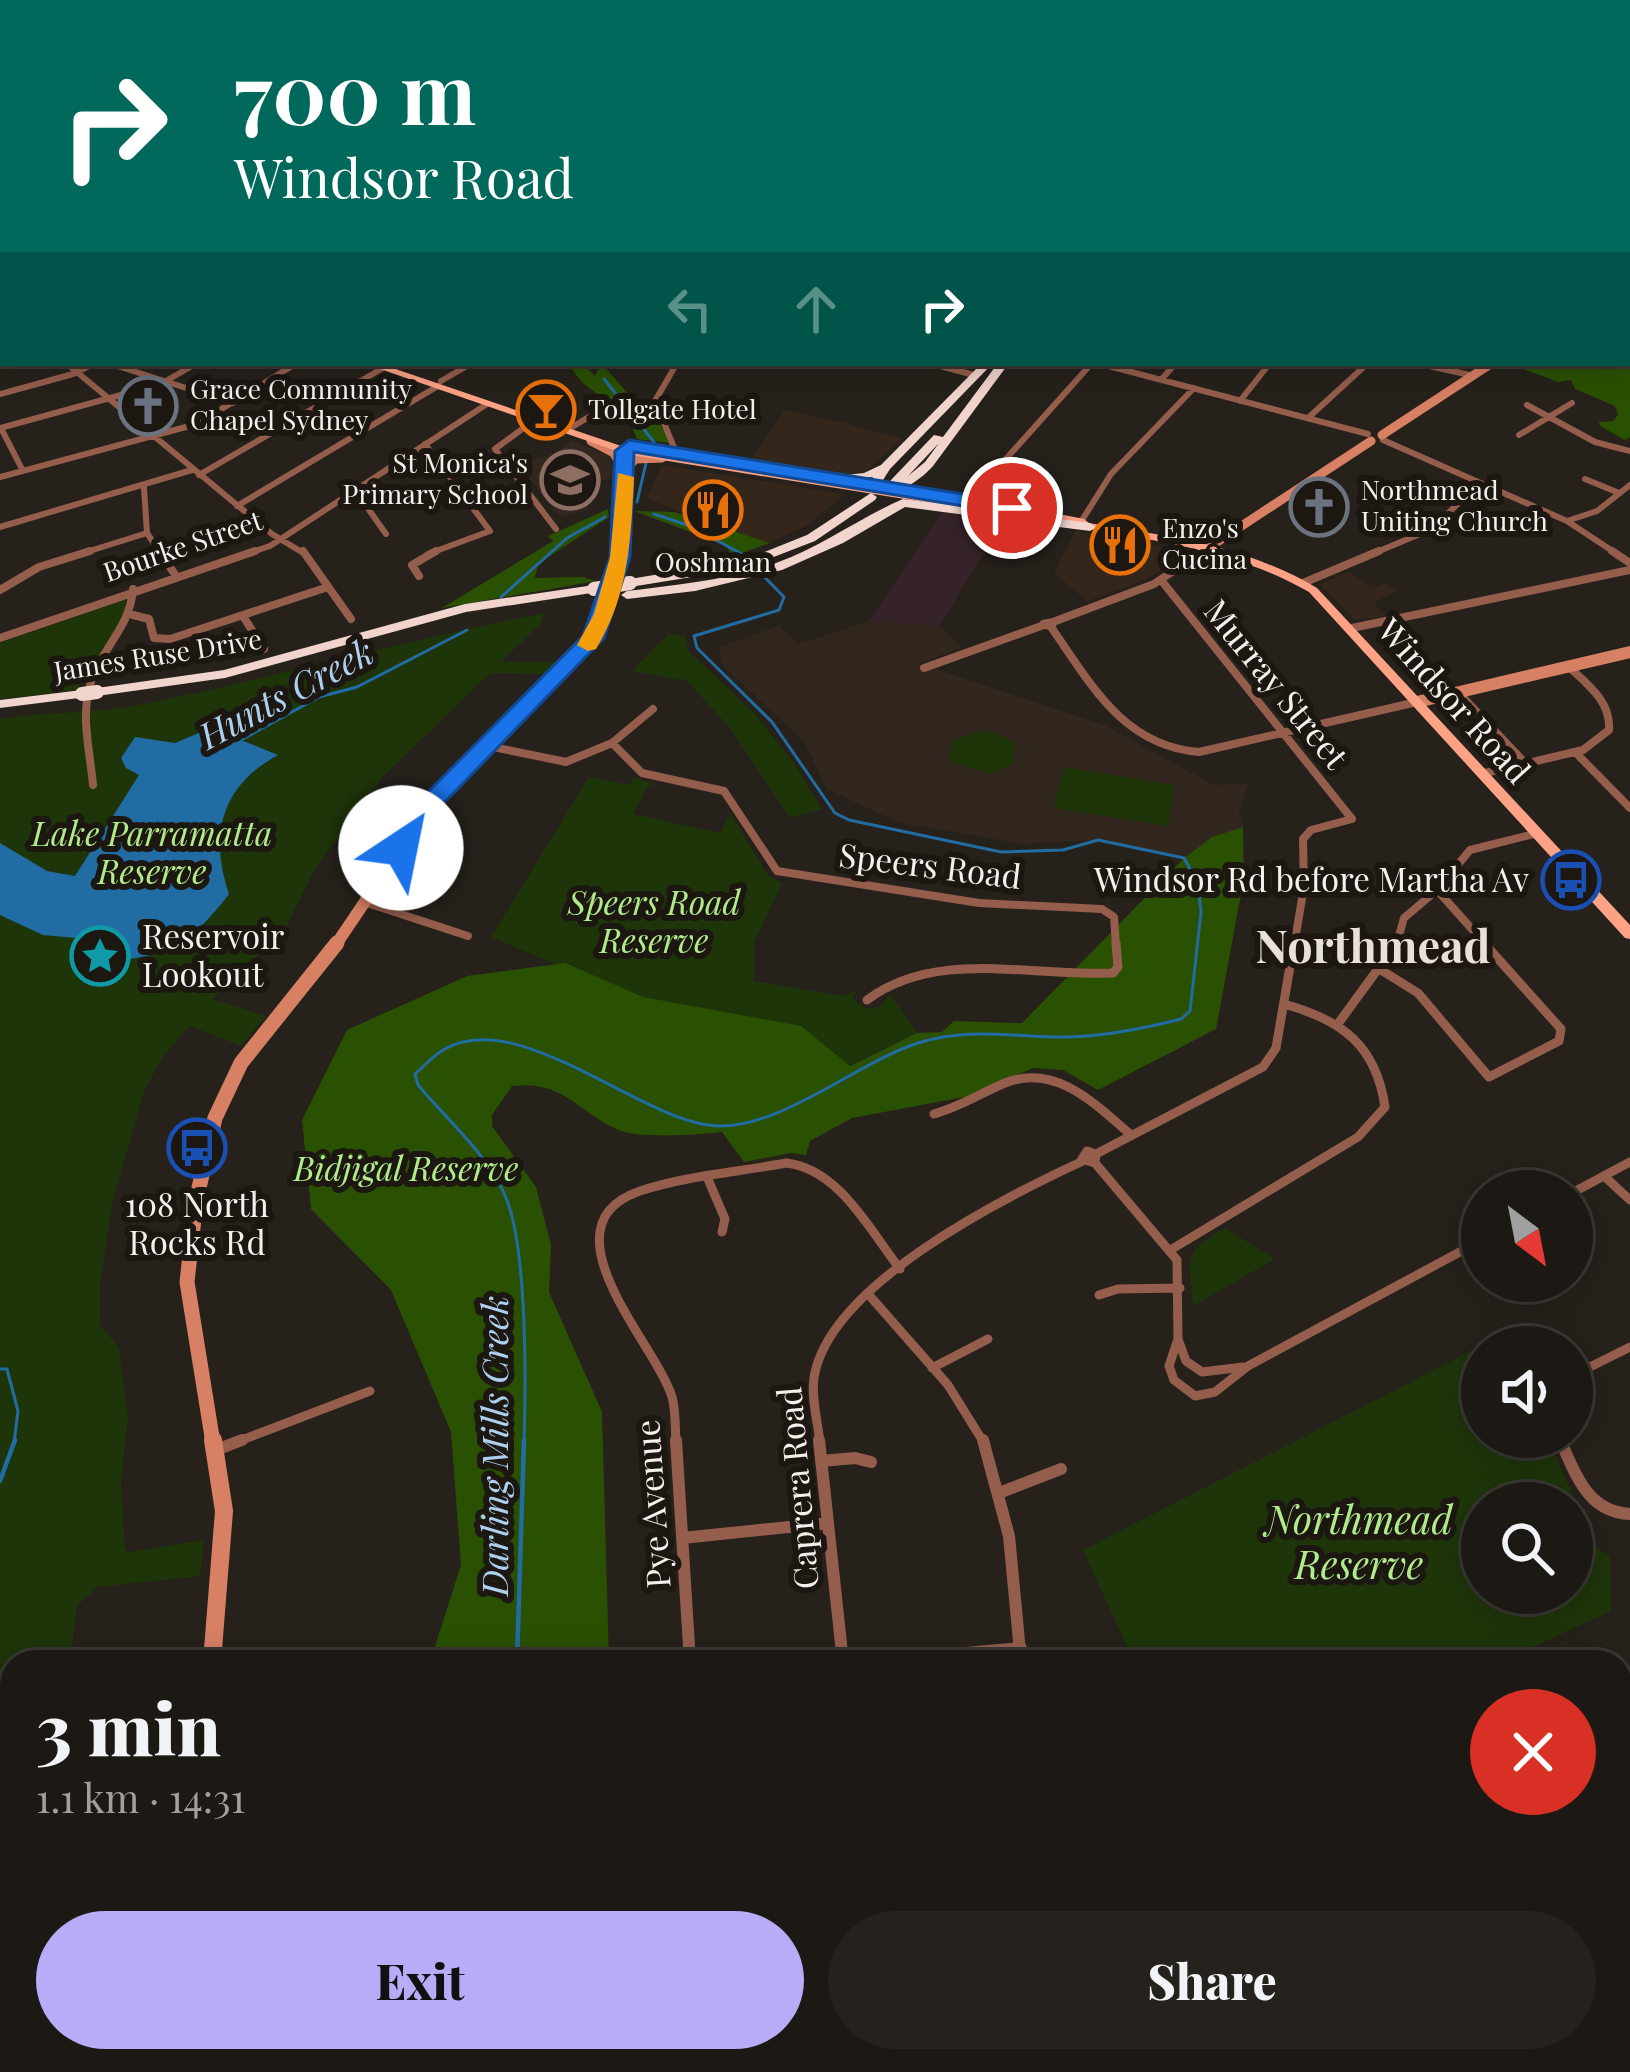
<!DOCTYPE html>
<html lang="en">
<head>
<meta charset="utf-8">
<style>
  body { margin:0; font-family:"Playfair Display",serif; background:#25221d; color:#f1f3f6; height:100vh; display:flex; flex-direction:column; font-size:45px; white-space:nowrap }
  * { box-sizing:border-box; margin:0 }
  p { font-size:39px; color:#a0a0a0 }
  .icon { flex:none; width:66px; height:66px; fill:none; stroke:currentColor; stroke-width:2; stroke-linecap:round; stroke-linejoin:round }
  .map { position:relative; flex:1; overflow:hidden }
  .sheet { position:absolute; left:0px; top:1650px; width:1632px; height:423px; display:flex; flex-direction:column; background:#1c1914; border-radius:36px 36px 0 0; box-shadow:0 6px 30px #0003,0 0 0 3px #3a3834 }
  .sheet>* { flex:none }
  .hud { position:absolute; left:0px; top:0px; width:1632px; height:366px; box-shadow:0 6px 30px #0003,0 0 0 3px #3a3834; background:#00695c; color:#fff; overflow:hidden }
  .needle { width:78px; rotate:148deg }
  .buttons { position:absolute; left:1461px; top:1170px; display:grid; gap:24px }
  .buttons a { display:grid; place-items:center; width:132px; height:132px; border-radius:50%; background:#1c1914; box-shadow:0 6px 30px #0003,0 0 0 3px #3a3834; font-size:60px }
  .pin { position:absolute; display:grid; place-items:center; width:102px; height:102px; color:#fff; margin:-51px; border:6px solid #fff; border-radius:50%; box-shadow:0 3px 12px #0007 }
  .me { position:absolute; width:132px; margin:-66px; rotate:34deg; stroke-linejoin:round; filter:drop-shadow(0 0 9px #0008) }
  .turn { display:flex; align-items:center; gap:42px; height:252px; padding:0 36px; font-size:54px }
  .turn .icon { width:156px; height:156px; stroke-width:2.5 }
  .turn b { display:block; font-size:84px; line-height:102px }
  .lanes { display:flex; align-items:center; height:114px; padding:0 36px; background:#0003; justify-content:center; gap:60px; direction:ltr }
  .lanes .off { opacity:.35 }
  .round { display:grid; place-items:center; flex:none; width:126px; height:126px; border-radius:63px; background:#25221d }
  .head { display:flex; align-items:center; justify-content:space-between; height:204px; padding:0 36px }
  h1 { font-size:72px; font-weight:800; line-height:90px }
  .button { display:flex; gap:24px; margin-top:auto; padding:24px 36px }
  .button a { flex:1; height:138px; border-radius:72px; background:#b8abf7; color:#111; font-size:48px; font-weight:800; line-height:138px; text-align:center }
  .button a+a { background:#25221d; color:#f1f3f6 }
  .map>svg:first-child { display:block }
  .commercial { fill:#34261a }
  .industrial { fill:#352329 }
  .built { fill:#32271e }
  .green { fill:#1e350a; fill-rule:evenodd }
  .forest { fill:#2a5101 }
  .water { fill:#216ca2 }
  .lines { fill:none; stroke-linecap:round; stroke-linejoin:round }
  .stream-far1 { stroke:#216ca2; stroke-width:3 }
  .stream { stroke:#216ca2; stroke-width:4.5 }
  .river { fill:#216ca2; fill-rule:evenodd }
  .street-far4 { stroke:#955e4c; stroke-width:4.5 }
  .street-far3 { stroke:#955e4c; stroke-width:6 }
  .street-far2 { stroke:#955e4c; stroke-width:8 }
  .street-far1 { stroke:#955e4c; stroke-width:9 }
  .street { stroke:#955e4c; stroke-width:12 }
  .secondary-far3 { stroke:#d78063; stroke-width:9 }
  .secondary-far2 { stroke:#d78063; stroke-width:12 }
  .secondary-far1 { stroke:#d78063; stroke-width:15 }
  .secondary { stroke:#d78063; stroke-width:18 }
  .primary { fill:#fda284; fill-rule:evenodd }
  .highway { fill:#f1d4cb; fill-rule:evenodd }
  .highway-bridge { stroke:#f1d4cb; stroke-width:14 }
  .route { fill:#1a73e8; stroke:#114b97; stroke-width:3 }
  .slow { fill:#f59e0b }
  .labels { text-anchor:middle; stroke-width:12; stroke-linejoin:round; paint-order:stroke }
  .far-poi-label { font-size:27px; fill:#f4f0ed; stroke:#1d1712; text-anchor:start }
  .far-street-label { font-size:27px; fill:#f4f0ed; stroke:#1d1712 }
  .street-label { font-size:33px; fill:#f4f0ed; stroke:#1d1712 }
  .park-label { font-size:33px; font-style:italic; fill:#b1ec8a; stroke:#1d1712 }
  .poi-label { font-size:33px; fill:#f4f0ed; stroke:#1d1712; text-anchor:end }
  .water-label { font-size:36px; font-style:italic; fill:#aed0ef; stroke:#1d1712 }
  .near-park-label { font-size:39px; font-style:italic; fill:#b1ec8a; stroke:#1d1712 }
  .district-label { font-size:45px; font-weight:bold; fill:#e9e1d9; stroke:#1d1712 }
</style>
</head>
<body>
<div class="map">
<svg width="1630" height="2072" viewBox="0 0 1630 2072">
  <rect width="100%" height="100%" fill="#26211b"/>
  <path class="commercial" d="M785,410L841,422L902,439L865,472L840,474L750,461Z
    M662,465L845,494L808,525L770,543L728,532L647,498Z
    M1076,531L1179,551L1183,556L1145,580L1087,601L1054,573Z
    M1350,572L1373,588L1386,583L1398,591L1374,602L1385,616L1355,620L1320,584Z"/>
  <path class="industrial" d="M943,510L1005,519L939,626L869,621Z"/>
  <path class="built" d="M765,0H1252L764,3Z
    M571,440L611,457L614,479L590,482L588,510L560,517L517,464L555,454Z
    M869,621L939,626L961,647L920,664L1106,726L1214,785L1249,783L1239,813L1243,827L1212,837L1184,858L1098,840L1022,844L898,822L827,789L804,741L723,666L719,647L779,626L798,644Z
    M1264,2061H1405L1384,2072H1270Z"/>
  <path class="green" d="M127,599C126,635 90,658 77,690L0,699V643Z
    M545,613L540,624L501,662H557L547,674L497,673L486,677L382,778L315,869L286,927L212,999L266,1016L241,1046L190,1026L164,1055L145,1089L113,1200L100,1285V1324L119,1348L128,1417L121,1482L125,1548L128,1552L204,1540L200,1576L97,1587L77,1606L70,1662H12V1728L0,1721V719C45,711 93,714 138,705C275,678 408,639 545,613Z
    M668,634L686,636L687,650L755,714L793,761L822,809L790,818L729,727L687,681L632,671Z
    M984,730L1007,738L1015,746L1014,764L992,774L955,764L949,756L953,740Z
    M1064,767L1175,785L1168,826L1054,808Z
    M589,777L630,785L633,777L654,784L648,786L633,814L720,833L731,814L767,874L782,884L754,942V981L843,996L857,990L853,999L866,1009L879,1007L890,994L917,1033L824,1077L491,937Z
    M1225,1228L1275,1259L1193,1306C1190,1259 1181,1252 1225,1228Z
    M1477,1348L1482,1351V1437H1547L1579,1509L1576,1533L1585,1543L1610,1555L1611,1611L1501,1662H1134L1083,1550ZM1572,1503V1593H1482V1503Z
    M0,1742L12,1745V1877L0,1888Z
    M628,2061H750L755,2072H602Z"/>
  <path class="forest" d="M1630,334V437L1625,440L1600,426L1599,422L1613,421L1618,415L1615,406L1575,389L1571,380L1558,382L1510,364L1629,363Z
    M567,363H582L595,376L599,369L590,363H601L639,406L653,411L670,443L637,439C629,413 608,402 588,387C580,382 573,370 567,363Z
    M608,509L609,517L538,564L535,578L583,577L596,581L442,608L553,541L548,536Z
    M634,511L674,512L770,543L733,556L725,545Z
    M1243,827L1244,878L1216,1029L1098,1090L1063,1070L1033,1068L970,1096L852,1118L810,1141L806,1155L791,1153L744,1162L722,1132C698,1135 636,1139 616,1129C575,1109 562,1080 512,1086L492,1115V1126L536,1187L551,1245L549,1292L602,1412L609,1662H430L461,1565L451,1432L391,1290L311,1209L302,1120L347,1030L467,976L565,963L643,997L801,1026L850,1066L917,1033L942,1032L954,1021L1022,1023L1184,858L1212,837Z
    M235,2061H459L463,2072H233Z"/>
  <path class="water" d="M234,718L241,740L278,755C221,786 209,835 229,894C192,943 166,958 105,961L103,945L88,939L43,935L0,915V843L47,871L75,876L139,775L126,768L121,758L135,737L175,743Z"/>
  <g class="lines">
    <path class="stream-far1" d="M604,379L654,442L649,454
      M637,502L646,463
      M654,514L690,526L742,554
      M501,597L567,538L605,517
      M241,740L319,697L357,687L467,630
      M0,1369H7L18,1411L14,1443
      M524,1443C526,1383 527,1257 508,1203C493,1159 447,1120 418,1085L415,1074C424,1066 433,1056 443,1050C515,1006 634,1115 708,1125C774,1135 853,1064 918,1043C968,1027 1013,1037 1063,1037C1103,1037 1142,1029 1181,1019L1190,1011L1201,912L1198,883L1184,858L1098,840L1063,850L1001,852L849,820L835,813L772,722L697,648L694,636L779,610L784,597L753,565"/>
    <path class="stream" d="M0,1481L15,1440
      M517,1662L524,1440
      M0,1758L12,1760
      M0,1946L12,1924
      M0,2022L11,2030
      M0,2054L12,2032
      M306,2072L310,2061"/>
    <path class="river" d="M1413,0H1421V3H1413Z"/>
    <path class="street-far4" d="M1055,3L1062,0"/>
    <path class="street-far3" d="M66,363L272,534L305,554
      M108,363L233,403
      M677,363L655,401L677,455
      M929,363L974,375
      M1097,363L1368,434
      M1416,363L1470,375
      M1161,380L1176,363
      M166,381L197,363
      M441,381L472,363
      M0,394L73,374L95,363
      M1240,401L1270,363
      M1527,405L1595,442L1630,451
      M537,418L495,449L556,529
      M1308,418L1368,363
      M0,428L150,387
      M1,428L23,471
      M569,429L610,404
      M1519,435L1572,403
      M1383,440L1567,521L1617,554
      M425,444L490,531L428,554
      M199,475L383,368
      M0,477L197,424L297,363
      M1585,479L1619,493
      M144,488L147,533L161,554
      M355,490L386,534
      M969,500L1092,363
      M237,506L438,386
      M1567,521L1597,511L1630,485
      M1079,525L1111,474L1194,388
      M0,527L192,470
      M80,554L147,533
      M246,554L270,546L487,404
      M1199,554L1208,548
      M1372,554L1432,529L1479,483"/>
    <path class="street-far2" d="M159,551L176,576
      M303,551L351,619
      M1612,551L1630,563
      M419,576L412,565L436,551
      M1161,580L1352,819L1311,830L1303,839L1304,887L1294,946
      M1303,583L1379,551
      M0,590L39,567L90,551
      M133,615L149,619L154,638L170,639L325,588
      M243,616L264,649
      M1053,622L1052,627L1043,624Z
      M1053,622L1154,584L1203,551
      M1051,627C1091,684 1123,746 1199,752L1417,702
      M1352,628L1630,570
      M0,638L255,551
      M924,668L1044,625
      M1458,692L1526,764
      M612,743L653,709
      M488,746L566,762L612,743L642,773L724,791L777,871L979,903L1102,909L1114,917L1116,946
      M1576,753L1630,808
      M1485,773L1583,750L1609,730C1611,701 1588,685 1568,666
      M93,785C90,751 80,715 91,682C102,647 130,628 133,589
      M1437,890L1487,946
      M364,902L468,936
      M1396,946L1404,918L1437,890L1470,850L1538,833"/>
    <path class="street-far1" d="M1381,970L1418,993L1489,1077L1559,1041L1561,1029L1484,943
      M867,1000C936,948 1032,977 1113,973L1118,967L1116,943
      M1340,1021L1397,943
      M934,1114C960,1107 981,1093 1005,1083C1056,1063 1095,1104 1131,1135
      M1087,1151L1096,1154L1095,1163L1082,1159Z
      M1096,1154L1263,1067L1276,1048L1294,943
      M1095,1163L1177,1260L1178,1339L1169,1366L1174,1380L1195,1396L1215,1392L1248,1366L1482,1240
      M1604,1176L1630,1200
      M707,1177L725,1219L722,1232
      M1572,1193L1630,1162
      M1172,1249L1358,1137L1385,1107C1376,1045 1342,1020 1284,1004
      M869,1295L948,1385L984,1443
      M1099,1295L1118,1289L1180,1288
      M1178,1339L1186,1361L1202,1372L1243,1367
      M932,1368L988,1339
      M1572,1376L1630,1347
      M1559,1437L1562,1443
      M234,1443L370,1391
      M676,1443C675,1428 676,1411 672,1397C656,1344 539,1226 640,1191C685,1176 739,1172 786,1163C839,1169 869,1229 900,1269
      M820,1443C818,1423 811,1398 814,1378C828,1285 1005,1197 1083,1161"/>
    <path class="street" d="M676,1440L690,1662
      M819,1440L843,1662
      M983,1440L1009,1536L1021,1662
      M1560,1440C1576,1474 1587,1512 1630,1514
      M216,1450L242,1440
      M821,1461L855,1458L871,1462
      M999,1493L1061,1469
      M682,1538L828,1523
      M867,1662L1021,1648
      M1620,1766L1630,1761
      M1620,1992L1630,2007
      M756,2061L760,2072
      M966,2061L970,2072
      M1155,2061L1160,2072
      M918,2072L936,2061"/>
    <path class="secondary-far3" d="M1382,435L1492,363
      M591,441L614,453L622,469
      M624,473L635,459L662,458
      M1208,548L1371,441
      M620,554L629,445"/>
    <path class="secondary-far2" d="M1417,702L1630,652
      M335,946L435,798L593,638L620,551"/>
    <path class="secondary-far1" d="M213,1443L187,1282L196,1201L215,1118L241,1063L337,943"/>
    <path class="secondary" d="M212,1662L224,1511L213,1440
      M106,2072L108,2061"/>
    <path class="primary" d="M68,0H76L77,3H69Z
      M3,40V44L0,45V41Z
      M3,182V188L0,189V183Z
      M363,363H378L627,448L1010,510V506L1014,505L1084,519L1089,523C1169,536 1246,546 1317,588L1630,925V939L1625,938L1309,592C1236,550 1157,541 1075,527L1071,526L1070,523L1027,514L1026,517L1022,518L625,454Z"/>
    <path class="highway" d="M1630,25V30H1629V25Z
      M1629,142H1630V148H1629Z
      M982,363H993L890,469L883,480L887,486L885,489H877L871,480L873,477L825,481V477L864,473L881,465Z
      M998,363H1009L933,466C921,479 905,491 888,491L886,488L891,480L934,435L943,437ZM939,443L925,462L908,476Z
      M871,493L877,497L875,500L815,541L740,570H732L731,565L692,577L630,587L624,583L630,579L690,569L746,553L752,557L807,535Z
      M903,499L1090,523L1096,527L1090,531L905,507L843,543L782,570L695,591L627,599L621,595L627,591C677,585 729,580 776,563C821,547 859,518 903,499Z
      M594,585L598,586V592L466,612L225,678L97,696L90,692L97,688L224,670L465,604Z
      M82,690L87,691V697L0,708V700Z"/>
    <path class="highway-bridge" d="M594,589L630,583
      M82,694L97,692"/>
  </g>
  <path class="route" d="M629,440L1012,502L1022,508L1012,514L634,452L630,557L604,638L443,804L410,854H392L388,848L427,793L583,636L610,557L615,451Z"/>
  <path class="slow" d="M618,473L634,477C631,538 629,595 596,649L588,651L577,645L594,614L610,557Z"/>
  <defs>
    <g id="church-ring" transform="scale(3)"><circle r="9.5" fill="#1d1712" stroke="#6b7280" stroke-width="1.5"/><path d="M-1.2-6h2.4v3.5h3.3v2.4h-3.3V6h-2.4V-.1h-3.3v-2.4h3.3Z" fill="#6b7280"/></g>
    <g id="bar-ring" transform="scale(3)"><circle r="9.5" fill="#1d1712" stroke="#e8710a" stroke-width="1.5"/><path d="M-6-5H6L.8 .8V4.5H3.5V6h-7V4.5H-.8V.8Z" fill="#e8710a"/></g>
    <g id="school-ring" transform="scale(3)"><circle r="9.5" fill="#1d1712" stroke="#8d6e63" stroke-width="1.5"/><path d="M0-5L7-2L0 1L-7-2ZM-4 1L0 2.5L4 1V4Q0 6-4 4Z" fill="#8d6e63"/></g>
    <g id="restaurant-ring" transform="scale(3)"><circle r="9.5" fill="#1d1712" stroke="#e8710a" stroke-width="1.5"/><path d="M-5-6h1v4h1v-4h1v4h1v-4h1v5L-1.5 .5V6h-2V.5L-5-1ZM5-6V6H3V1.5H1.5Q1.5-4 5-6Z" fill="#e8710a"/></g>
    <g id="bus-ring" transform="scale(3)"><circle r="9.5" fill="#1d1712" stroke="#1a4fb4" stroke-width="1.5"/><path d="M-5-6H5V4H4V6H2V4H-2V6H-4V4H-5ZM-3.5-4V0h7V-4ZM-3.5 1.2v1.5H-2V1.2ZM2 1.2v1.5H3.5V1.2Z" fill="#1a4fb4"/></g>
    <g id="sight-ring" transform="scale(3)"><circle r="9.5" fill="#1d1712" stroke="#0f9aa8" stroke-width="1.5"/><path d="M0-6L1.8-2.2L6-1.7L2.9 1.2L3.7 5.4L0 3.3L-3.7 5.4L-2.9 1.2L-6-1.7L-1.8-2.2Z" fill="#0f9aa8"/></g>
  </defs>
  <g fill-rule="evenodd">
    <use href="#church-ring" x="148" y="406"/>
    <use href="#bar-ring" x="546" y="410"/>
    <use href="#school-ring" x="570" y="480"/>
    <use href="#church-ring" x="1319" y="507"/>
    <use href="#restaurant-ring" x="713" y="510"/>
    <use href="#restaurant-ring" x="1120" y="545"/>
    <use href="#bus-ring" x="1571" y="880"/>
    <use href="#sight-ring" x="100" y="956"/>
    <use href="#bus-ring" x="197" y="1148"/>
  </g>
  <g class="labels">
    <g class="far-poi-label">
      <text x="190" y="399">Grace Community<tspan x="190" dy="31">Chapel Sydney</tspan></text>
      <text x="588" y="419">Tollgate Hotel</text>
      <text x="528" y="473" text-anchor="end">St Monica's<tspan x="528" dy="31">Primary School</tspan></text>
      <text x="1361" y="500">Northmead<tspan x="1361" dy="31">Uniting Church</tspan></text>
      <text x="1162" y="538">Enzo's<tspan x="1162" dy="31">Cucina</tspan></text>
      <text x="713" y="572" text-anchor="middle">Ooshman</text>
    </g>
    <g class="far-street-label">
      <text transform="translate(183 547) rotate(-19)" y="9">Bourke Street</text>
      <text transform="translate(158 656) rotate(-9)" y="9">James Ruse Drive</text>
    </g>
    <g class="street-label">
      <text transform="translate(1276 684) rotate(51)" y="12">Murray Street</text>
      <text transform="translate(1454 701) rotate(48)" y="12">Windsor Road</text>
      <text transform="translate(930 866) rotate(7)" y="12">Speers Road</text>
      <text transform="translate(798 1488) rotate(-95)" y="12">Caprera Road</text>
      <text transform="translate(653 1504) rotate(-94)" y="12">Pye Avenue</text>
    </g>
    <g class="park-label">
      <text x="152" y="846">Lake Parramatta<tspan x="152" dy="38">Reserve</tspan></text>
      <text x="654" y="915">Speers Road<tspan x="654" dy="38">Reserve</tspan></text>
      <text x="406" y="1181">Bidjigal Reserve</text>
    </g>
    <g class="poi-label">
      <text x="1529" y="892">Windsor Rd before Martha Av</text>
      <text x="142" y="949" text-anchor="start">Reservoir<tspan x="142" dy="38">Lookout</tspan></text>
      <text x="197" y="1217" text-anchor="middle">108 North<tspan x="197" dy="38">Rocks Rd</tspan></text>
    </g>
    <g class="water-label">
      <text transform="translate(286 694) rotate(-28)" y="13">Hunts Creek</text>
      <text transform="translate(495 1446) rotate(-90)" y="13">Darling Mills Creek</text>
    </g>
    <g class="near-park-label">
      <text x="1359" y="1534">Northmead<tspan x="1359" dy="45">Reserve</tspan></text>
    </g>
    <g class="district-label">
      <text x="1373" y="963">Northmead</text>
    </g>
  </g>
</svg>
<div class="buttons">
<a><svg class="needle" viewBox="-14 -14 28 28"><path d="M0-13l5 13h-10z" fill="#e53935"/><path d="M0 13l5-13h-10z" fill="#a0a0a0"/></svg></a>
<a><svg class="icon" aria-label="sound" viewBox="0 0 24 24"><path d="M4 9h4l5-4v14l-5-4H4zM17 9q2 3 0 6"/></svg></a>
<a><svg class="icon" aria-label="search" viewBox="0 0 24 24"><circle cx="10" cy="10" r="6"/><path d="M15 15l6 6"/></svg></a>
</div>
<div class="pin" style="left:1012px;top:508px;background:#d93025"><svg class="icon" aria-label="arrive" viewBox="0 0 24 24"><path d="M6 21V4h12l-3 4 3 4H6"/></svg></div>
<svg class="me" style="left:401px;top:848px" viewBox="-20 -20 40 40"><circle r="19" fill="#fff"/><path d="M0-13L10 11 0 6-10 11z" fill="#1a73e8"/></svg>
<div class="hud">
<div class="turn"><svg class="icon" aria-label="right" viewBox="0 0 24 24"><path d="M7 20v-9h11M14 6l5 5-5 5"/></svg><div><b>700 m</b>Windsor Road</div></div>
<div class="lanes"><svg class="icon off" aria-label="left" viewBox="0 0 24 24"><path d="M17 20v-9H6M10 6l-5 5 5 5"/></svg><svg class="icon off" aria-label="ahead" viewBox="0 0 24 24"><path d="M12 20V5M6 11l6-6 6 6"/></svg><svg class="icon" aria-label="right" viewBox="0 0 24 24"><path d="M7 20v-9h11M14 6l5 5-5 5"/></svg></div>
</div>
<section class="sheet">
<div class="head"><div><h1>3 min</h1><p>1.1 km · 14:31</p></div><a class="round" style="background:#d93025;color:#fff"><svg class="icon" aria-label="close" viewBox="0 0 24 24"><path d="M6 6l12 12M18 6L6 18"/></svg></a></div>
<div class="button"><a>Exit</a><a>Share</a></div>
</section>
</div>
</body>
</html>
